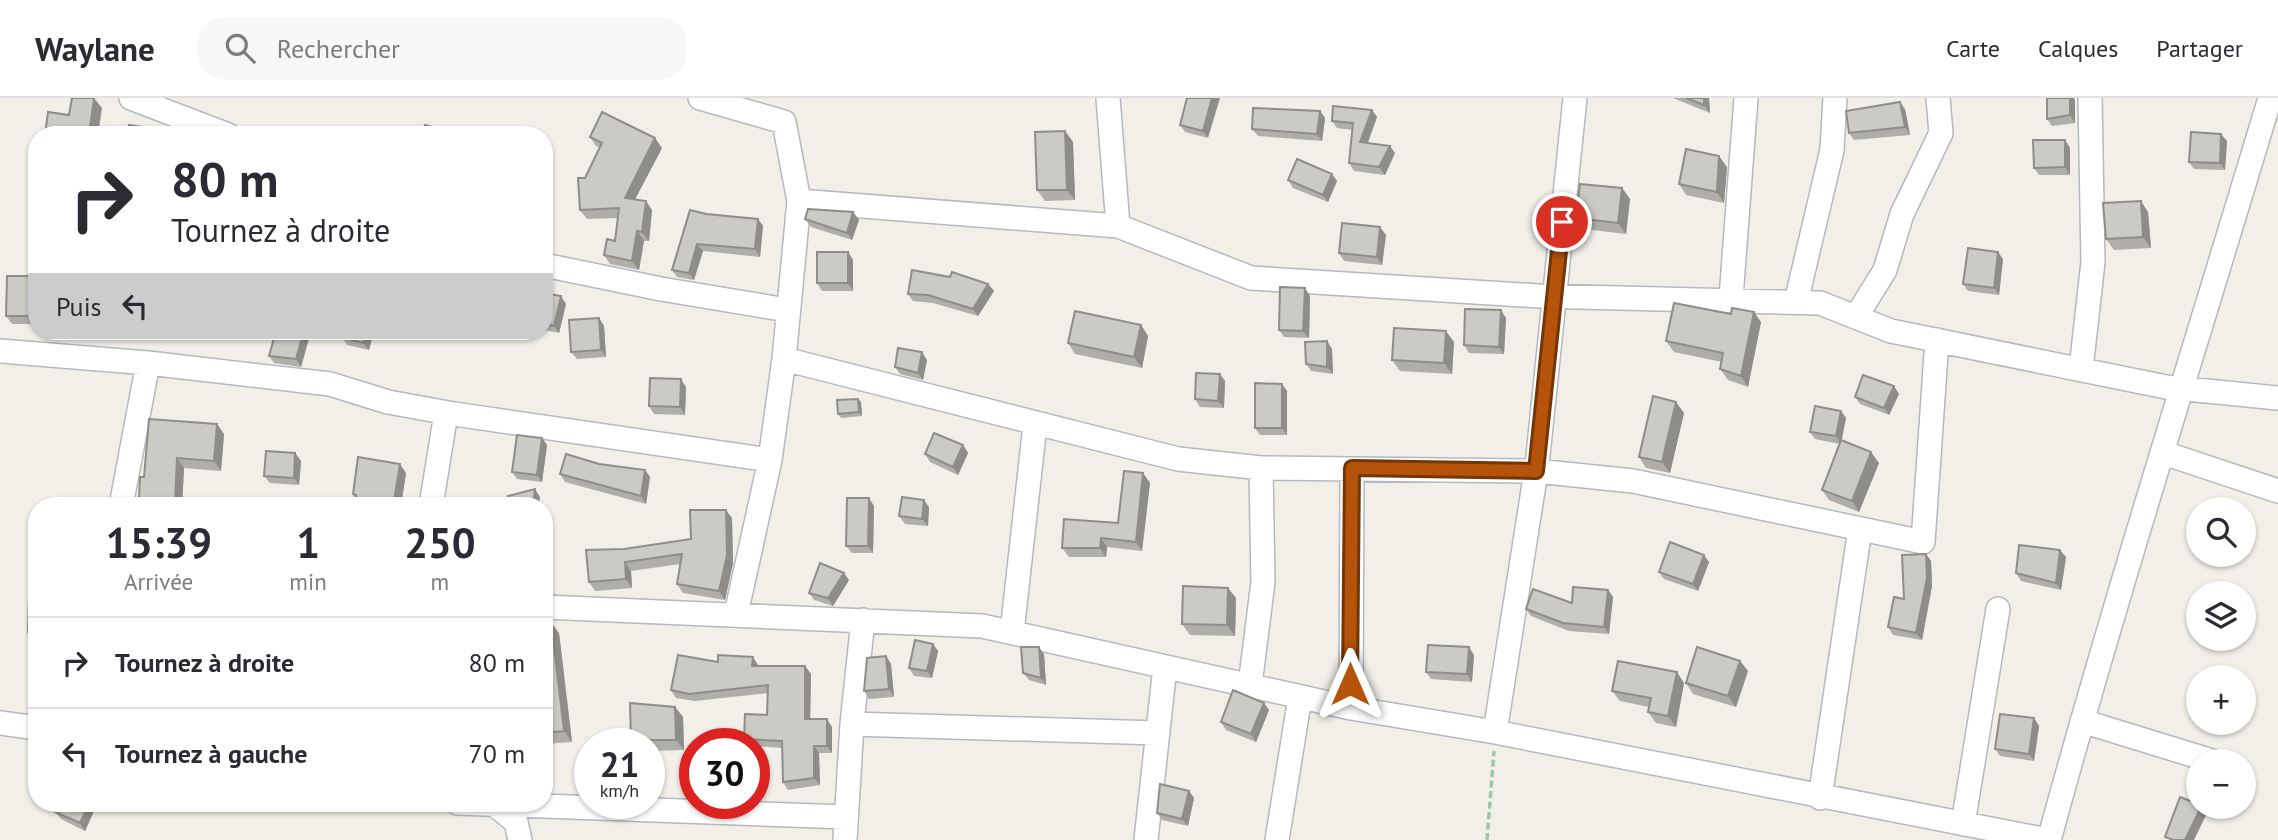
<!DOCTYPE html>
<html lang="fr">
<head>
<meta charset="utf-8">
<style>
  body { margin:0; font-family:"PT Sans",sans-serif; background:#f7f7f7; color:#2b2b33; height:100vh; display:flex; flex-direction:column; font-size:26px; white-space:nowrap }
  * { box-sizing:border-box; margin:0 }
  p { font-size:23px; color:#7c7c81 }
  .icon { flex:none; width:38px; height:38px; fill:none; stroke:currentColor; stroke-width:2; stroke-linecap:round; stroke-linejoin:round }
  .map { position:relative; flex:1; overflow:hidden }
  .details { position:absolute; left:28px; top:399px; width:525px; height:315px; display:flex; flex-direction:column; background:#fff; border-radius:28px; box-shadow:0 2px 5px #0004 }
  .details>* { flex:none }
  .hud { position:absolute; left:28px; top:28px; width:525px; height:214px; border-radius:28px; box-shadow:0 2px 5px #0004; background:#fff; color:#2b2b33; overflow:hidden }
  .buttons { position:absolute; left:2186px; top:399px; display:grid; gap:14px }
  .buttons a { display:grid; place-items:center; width:70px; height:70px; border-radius:50%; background:#fff; box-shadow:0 2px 5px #0004; font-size:35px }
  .speed { position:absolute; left:574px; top:630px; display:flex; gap:14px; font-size:35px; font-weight:700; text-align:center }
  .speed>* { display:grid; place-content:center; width:91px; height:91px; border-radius:50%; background:#fff; box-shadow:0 2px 5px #0004; line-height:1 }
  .speed small { font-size:18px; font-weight:400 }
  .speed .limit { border:10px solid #d22; background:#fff; color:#111 }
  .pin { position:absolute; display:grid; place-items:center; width:60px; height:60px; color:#fff; margin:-30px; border:4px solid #fff; border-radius:50%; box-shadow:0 2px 7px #0007 }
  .me { position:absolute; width:77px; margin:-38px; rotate:0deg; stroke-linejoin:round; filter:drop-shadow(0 0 5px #0008) }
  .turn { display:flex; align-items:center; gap:24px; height:147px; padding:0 28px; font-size:32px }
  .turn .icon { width:91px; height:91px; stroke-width:2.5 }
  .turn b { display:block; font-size:49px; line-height:60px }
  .then { display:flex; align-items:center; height:66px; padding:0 28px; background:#0003; gap:14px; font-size:26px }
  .eta { display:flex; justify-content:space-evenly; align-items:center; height:119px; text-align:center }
  .eta b { font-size:42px; font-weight:700; line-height:49px }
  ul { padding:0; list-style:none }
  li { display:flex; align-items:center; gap:21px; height:91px; padding:0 28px; border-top:2px solid #e1e1e2 }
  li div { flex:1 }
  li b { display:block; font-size:26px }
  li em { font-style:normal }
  header { display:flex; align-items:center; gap:42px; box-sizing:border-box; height:98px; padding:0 35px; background:#fff; border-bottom:2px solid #e1e1e2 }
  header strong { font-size:33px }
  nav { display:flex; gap:38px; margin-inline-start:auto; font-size:24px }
  .search { width:490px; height:63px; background:#f7f7f7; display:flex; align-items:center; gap:18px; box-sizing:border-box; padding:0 24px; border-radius:28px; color:#7c7c81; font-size:26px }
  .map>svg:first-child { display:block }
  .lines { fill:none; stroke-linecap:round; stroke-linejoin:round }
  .minor-casing { stroke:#b5b8bc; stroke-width:26 }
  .path { stroke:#9cc7a9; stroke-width:3.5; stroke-dasharray:7 3.5; stroke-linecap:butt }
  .minor { stroke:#fff; stroke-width:23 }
  .wall { fill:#afaea9 }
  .shaded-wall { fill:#8f8d8a }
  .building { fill:#cccac5; stroke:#8f8d8a; stroke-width:2 }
  .route-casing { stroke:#753606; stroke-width:18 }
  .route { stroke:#b45309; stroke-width:12 }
</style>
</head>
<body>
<header>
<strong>Waylane</strong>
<div class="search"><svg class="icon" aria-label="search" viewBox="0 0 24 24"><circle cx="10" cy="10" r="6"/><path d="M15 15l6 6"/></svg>Rechercher</div>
<nav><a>Carte</a><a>Calques</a><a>Partager</a></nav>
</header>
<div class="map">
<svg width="2278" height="742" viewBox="0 0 2278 742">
  <rect width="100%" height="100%" fill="#f1efe8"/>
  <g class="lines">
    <g class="minor-casing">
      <path id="minor" d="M131,0L228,37
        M700,0L784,24L799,103
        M1108,0L1118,128
        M544,167L661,191L787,212
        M1731,200L1746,0
        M1796,204L1832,52L1835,0
        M1856,219L1885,172L1902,116L1941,35L1938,0
        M0,253L148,265L330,286L388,304L454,316L770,362
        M784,261L1178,361L1261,370L1536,373L1633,383L1923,444L1937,242
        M2081,271L2093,164L2090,0
        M2164,355L2278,393
        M121,408L148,265
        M431,408L446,315
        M544,509L982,528L1351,610L1495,634L2047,742
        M736,516L770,362L784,261L799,103L1118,128L1251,180L1539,198L1820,205L1891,233L2166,289L2278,300
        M1012,534L1035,327
        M1250,587L1263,484L1261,370
        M1351,610L1352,371
        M2082,623L2212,663
        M0,625L37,630
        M852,626L1158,635
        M1495,634L1537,367L1575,0
        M1820,700L1860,431
        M457,705L845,719
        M495,707L516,724L520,742
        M1963,726L1998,511
        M845,742L852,626L863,522
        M1146,742L1165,569
        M1277,742L1300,599
        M2049,742C2117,493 2196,247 2270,0"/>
    </g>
    <path class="path" d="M1487,742L1494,653"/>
    <use href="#minor" class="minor"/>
  </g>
  <path class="wall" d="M1187,0L1208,40L1185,34L1180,27Z
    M1673,0H1709L1710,15Z
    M2075,2V25L2052,28L2047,21Z
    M1905,11L1910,37L1854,42L1849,35Z
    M1372,12L1377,19L1368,45L1395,55L1385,77L1354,73L1349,65L1353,32L1337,30L1332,23Z
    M1320,13L1325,20L1322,43L1258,38L1252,31Z
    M1065,33L1073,44L1075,102L1045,103L1037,92Z
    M590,39L662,50L635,101L652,112L649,143H644L639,172L610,166L604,157L615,143L618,120L587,121L580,112L585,80L600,50L596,48Z
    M2065,42L2070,50V77H2039L2034,70Z
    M2227,43L2225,72L2194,71L2189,64Z
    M1727,69L1724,105L1686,97L1679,86Z
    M1288,82L1337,83L1328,104L1293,90Z
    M1622,90L1630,101L1626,136L1584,131L1576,120Z
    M853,114L859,122L852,142L811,129L805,121Z
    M2148,114L2151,150L2114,152L2106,141Z
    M706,116L758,121L763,128L760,159L703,153L694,182L677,179L672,172Z
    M1386,137L1382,167L1344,163L1339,155Z
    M848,154L853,162V193H822L817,185Z
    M2003,161L1999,197L1968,193L1963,186Z
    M37,178V226H12L6,218Z
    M988,186L994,193L978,218L933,205L913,203L908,196Z
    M544,195L566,206L559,235L544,232Z
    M1310,198L1309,240L1284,239L1279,232Z
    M599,220L604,228L606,259L577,261L571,254Z
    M1506,220L1504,256L1469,255L1464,247Z
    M1761,224L1748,289L1728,282L1720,271L1722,264L1674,254L1666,243Z
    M1141,227L1148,238L1142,270L1075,256L1068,245Z
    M232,233H251V236Z
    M311,233L301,269L274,265L269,258Z
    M344,233H374L369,252L347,247L342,239Z
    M460,233H503L502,241Z
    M1327,243L1332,251L1333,276L1311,273L1306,266Z
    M1454,244L1452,276L1400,273L1392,262Z
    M927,262L923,282L900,276L895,269Z
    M1225,283L1224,310L1200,309L1195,301Z
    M1282,286L1287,293V337H1260L1255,330Z
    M686,289L685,317L654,316L649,308Z
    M1899,296L1889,317L1860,306L1855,299Z
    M858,301L861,304L862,318L841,320L838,316Z
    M1841,313L1846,320L1841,342L1879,365L1859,414L1829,402L1822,392L1840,346L1815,341L1810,334Z
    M1684,315L1670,375L1646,370L1639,359Z
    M217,326L224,336L221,373L184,370L182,408H143L139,402L144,379Z
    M542,340L547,347L542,384L517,381L512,374Z
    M963,347L968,355L958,377L930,364L925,356Z
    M295,355L301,363L299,387L270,385L264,378Z
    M599,366L645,372L650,379L646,406L565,384L560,376Z
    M406,375L401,408H356V402L353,396Z
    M1143,375L1150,385L1142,453L1107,449L1106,459H1069L1062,450L1118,425Z
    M874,408L873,455H852L846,448Z
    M929,409L928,428L905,426L899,418Z
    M732,420L733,465L725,502L683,495L677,486L680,466L631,473L632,490L595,493L589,484L624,451L691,441Z
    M37,424V464L35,463L30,456Z
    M1926,456L1931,463L1932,488L1922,542L1893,537L1888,529L1904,501Z
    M2066,459L2061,492L2021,483L2016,475Z
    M1709,464L1698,493L1664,481L1659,474Z
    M849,482L833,508L814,502L809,495Z
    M1608,492L1613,499L1609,536L1569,533L1531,518L1526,511L1572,505Z
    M37,498V545L28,534Z
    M1236,500L1235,538L1190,537L1182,526Z
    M544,525L559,535L572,644L544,646Z
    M933,546L938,553L932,580L914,578L909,570Z
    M1044,556L1046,587L1029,582L1023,575Z
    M1474,557L1472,584L1431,581L1426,574Z
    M886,558L891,566L894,599L869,601L864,593Z
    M1740,563L1748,573L1736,609L1693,596L1686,585Z
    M718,564L758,567V568H805L811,576L810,621L832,629V655H819L820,687L788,692L783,684L782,650L754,648V646H748L744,641L767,617L768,595L695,603L676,600L671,592Z
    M1684,585L1676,629L1656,625L1648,614L1649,609L1620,603L1612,593Z
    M675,609L683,619L684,652L649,653V646H633L631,642Z
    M1269,612L1256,644L1226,632L1221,624Z
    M2034,620L2039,628L2034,663L2000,658L1995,651Z
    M695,658V694H691L686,686Z
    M1189,693L1194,700L1188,728L1162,722L1157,715Z
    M94,713L85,733L61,721L55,714Z"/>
  <path class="shaded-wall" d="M94,0L102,10L98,37H89Z
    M1212,0H1220L1208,40L1203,33Z
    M1704,0H1709L1710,15L1704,7Z
    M2070,0H2074L2075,2V25L2070,17Z
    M1900,4L1905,11L1910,37L1905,29Z
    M1372,12L1377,19L1365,51L1360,44Z
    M1320,13L1325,20L1322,43L1317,36Z
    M1065,33L1073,44L1075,102L1067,92Z
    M2221,36L2227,43L2225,72L2220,65Z
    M655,40L662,50L631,109L625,100Z
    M2065,42L2070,50V77L2065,69Z
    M1390,48L1395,55L1385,77L1379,69Z
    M1719,58L1727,69L1724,105L1717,94Z
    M1332,76L1337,83L1328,104L1323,97Z
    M1622,90L1630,101L1626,136L1618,125Z
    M646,103L652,112L649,143L642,134Z
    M2141,103L2148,114L2151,150L2143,139Z
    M853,114L859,122L852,142L847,135Z
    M758,121L763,128L760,159L755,151Z
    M1380,129L1386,137L1382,167L1377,159Z
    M637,133L644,143L639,172L632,163Z
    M697,146L703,153L694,182L689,175Z
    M848,154L853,162V193L848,185Z
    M1998,154L2003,161L1999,197L1994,190Z
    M988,186L994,193L978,218L973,211Z
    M1305,190L1310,198L1309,240L1303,233Z
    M561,198L566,206L559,235L554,228Z
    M1501,212L1506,220L1504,256L1499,249Z
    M1754,214L1761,224L1748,289L1741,278Z
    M599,220L604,228L606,259L601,252Z
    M1141,227L1148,238L1142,270L1134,259Z
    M304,233H311L301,269L296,261Z
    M367,233H374L369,252L363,245Z
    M497,233H503L502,241Z
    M1446,233L1454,244L1452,276L1444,265Z
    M1327,243L1332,251L1333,276L1327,269Z
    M922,254L927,262L923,282L918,275Z
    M1220,276L1225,283L1224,310L1218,303Z
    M681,281L686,289L685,317L680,309Z
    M1282,286L1287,293V337L1282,330Z
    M1894,288L1899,296L1889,317L1884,310Z
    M858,301L861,304L862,318L859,314Z
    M1676,304L1684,315L1670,375L1662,364Z
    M1841,313L1846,320L1841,346L1836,338Z
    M217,326L224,336L221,373L214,363Z
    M542,340L547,347L542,384L537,377Z
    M963,347L968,355L958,377L953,369Z
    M1871,354L1879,365L1859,414L1852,403Z
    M295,355L301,363L299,387L294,380Z
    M177,360L184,370L182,408H178L175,403Z
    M400,366L406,375L401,408H398L394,403Z
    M645,372L650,379L646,406L641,398Z
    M1143,375L1150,385L1142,453L1136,444Z
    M535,391L540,399L539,408H533Z
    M869,400L874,408L873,455L868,448Z
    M924,402L929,409L928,428L922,421Z
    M726,412L732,420L733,465L725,502L719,493Z
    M1101,440L1107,449L1106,459L1100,450Z
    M2060,452L2066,459L2061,492L2056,485Z
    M1926,456L1931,463L1932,488L1922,542L1916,535Z
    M1704,457L1709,464L1698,493L1693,486Z
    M625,464L631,473L632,490L626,481Z
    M844,475L849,482L833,508L828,500Z
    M1228,490L1236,500L1235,538L1227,527Z
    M1608,492L1613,499L1609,536L1604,529Z
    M551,524L559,535L572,644L564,633Z
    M933,546L938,553L932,580L927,573Z
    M1039,549L1044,556L1046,587L1041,580Z
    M1469,549L1474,557L1472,584L1467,576Z
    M886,558L891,566L894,599L889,591Z
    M753,559L758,567L757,575L752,568Z
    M1740,563L1748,573L1736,609L1728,598Z
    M805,568L811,576L810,628L805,621Z
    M1677,574L1684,585L1676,629L1668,618Z
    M1264,605L1269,612L1256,644L1251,636Z
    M675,609L683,619L684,652L676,642Z
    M2034,620L2039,628L2034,663L2029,656Z
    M827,621L832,629V655L827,648Z
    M814,648L819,655L820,687L814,680Z
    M1189,693L1194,700L1188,728L1182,721Z
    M89,706L94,713L85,733L80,725Z
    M2201,709H2203L2207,715L2194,742H2185Z"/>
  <path class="building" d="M72,0H94L89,37H45L48,14L69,17Z
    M1187,0H1212L1203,33L1180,27Z
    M1686,0H1704V7Z
    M2047,0H2070V17L2047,21Z
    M1900,4L1905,29L1849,35L1846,13Z
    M1333,8L1372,12L1360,44L1390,48L1379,69L1349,65L1353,25L1332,23Z
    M1253,10L1320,13L1317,36L1252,31Z
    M602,14L655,40L625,100L646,103L642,134L637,133L632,163L604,157L607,141L615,143L619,110L580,112L578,80H585L602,45L590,39Z
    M129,27L151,30L150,37H128Z
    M425,27L447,33L446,37H422Z
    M1065,33L1067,92H1037L1035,34Z
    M2191,34L2221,36L2220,65L2189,64Z
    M2033,42H2065V69L2034,70Z
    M1686,51L1719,58L1717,94L1679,86Z
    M1297,61L1332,76L1323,97L1288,82Z
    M1580,86L1622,90L1618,125L1576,120Z
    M2141,103L2143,139L2106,141L2103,105Z
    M808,111L853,114L847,135L805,121Z
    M690,112L706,116L758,121L755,151L697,146L689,175L672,172Z
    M1342,125L1380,129L1377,159L1339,155Z
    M1968,150L1998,154L1994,190L1963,186Z
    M817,154H848V185H817Z
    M912,172L950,179L952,174L988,186L973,211L928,197L908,196Z
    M7,178H37V218H6Z
    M1280,189L1305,190L1303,233L1279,232Z
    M544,195L561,198L554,228L544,226Z
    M1674,205L1731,216L1732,210L1754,214L1741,278L1720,271L1723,255L1666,243Z
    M1465,211L1501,212L1499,249L1464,247Z
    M1075,213L1141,227L1134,259L1068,245Z
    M599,220L601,252L571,254L569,222Z
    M1394,230L1446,233L1444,265L1392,262Z
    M276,233H304L296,261L269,258Z
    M344,233H367L363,245L342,239Z
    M1327,243V269L1306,266L1305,244Z
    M898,250L922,254L918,275L895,269Z
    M1196,275L1220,276L1218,303L1195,301Z
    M1863,277L1894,288L1884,310L1855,299Z
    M650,280L681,281L680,309L649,308Z
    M1255,285L1282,286V330H1255Z
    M1653,298L1676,304L1662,364L1639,359Z
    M858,301L859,314L838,316L837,302Z
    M1815,308L1841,313L1836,338L1810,334Z
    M149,321L217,326L214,363L177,360L175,403L139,402L140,379H144Z
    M934,335L963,347L953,369L925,356Z
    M517,337L542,340L537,377L512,374Z
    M1841,342L1871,354L1852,403L1822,392Z
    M266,353L295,355L294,380L264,378Z
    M566,356L599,366L645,372L641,398L560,376Z
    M358,359L400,366L394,403L391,402V408H356V397L353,396Z
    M1124,373L1143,375L1136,444L1101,440L1100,450H1062L1064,421L1118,425Z
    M535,391L533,408H510L508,398Z
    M902,399L924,402L922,421L899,418Z
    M847,400H869L868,448H846Z
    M690,412H726L727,457L719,493L677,486L682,456L625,464L626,481L589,484L586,452L624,451L691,441Z
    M30,424H37V457L30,456Z
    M1670,444L1704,457L1693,486L1659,474Z
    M2019,447L2060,452L2056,485L2016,475Z
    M1926,456L1927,480L1916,535L1888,529L1894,499L1904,501L1902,457Z
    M820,465L844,475L828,500L809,495Z
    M1183,488L1228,490L1227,527L1182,526Z
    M1573,489L1608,492L1604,529L1563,525L1526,511L1533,491L1572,505Z
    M29,498H37V534H28Z
    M551,524L564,633L544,635V525Z
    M915,542L933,546L927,573L909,570Z
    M1428,547L1469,549L1467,576L1426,574Z
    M1021,549H1039L1041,580L1023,575Z
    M1697,549L1740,563L1728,598L1686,585Z
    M678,557L718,564V557L753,559L752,568H805V621H827V648H814V680L783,684L782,643L744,641L745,616L767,617L768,587L689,596L671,592Z
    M886,558L889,591L864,593L867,560Z
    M35,561H37V608L32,606Z
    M1618,563L1677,574L1668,618L1648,614L1651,600L1612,593Z
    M1233,592L1264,605L1251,636L1221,624Z
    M630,605L675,609L676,642H631Z
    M2000,616L2034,620L2029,656L1995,651Z
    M685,658H695V686H686Z
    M1160,686L1189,693L1182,721L1157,715Z
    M2180,699L2198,706V709H2201L2185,742H2173L2165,739Z
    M60,705H87L89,706L80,725L55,714Z"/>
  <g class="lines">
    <g class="route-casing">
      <path id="route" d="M1350,586L1352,370L1536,373L1562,124"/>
    </g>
    <use href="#route" class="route"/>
  </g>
</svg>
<div class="buttons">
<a><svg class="icon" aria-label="search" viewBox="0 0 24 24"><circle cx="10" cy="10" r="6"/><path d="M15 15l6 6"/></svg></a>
<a><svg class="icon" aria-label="layers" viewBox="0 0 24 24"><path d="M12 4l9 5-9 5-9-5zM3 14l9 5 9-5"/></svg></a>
<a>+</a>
<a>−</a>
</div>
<div class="speed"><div>21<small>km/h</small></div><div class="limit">30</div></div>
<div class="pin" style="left:1562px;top:124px;background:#d93025"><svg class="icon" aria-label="arrive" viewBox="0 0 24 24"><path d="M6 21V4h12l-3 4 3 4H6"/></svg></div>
<svg class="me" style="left:1350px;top:586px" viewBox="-20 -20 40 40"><path d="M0-17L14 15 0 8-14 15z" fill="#b45309" stroke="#fff" stroke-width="4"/></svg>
<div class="hud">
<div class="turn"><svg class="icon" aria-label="right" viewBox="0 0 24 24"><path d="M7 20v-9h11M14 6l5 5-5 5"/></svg><div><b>80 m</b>Tournez à droite</div></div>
<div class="then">Puis<svg class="icon" aria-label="left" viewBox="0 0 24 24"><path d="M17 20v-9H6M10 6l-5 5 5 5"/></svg></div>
</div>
<section class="details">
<div class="eta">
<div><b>15:39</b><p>Arrivée</p></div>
<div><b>1</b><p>min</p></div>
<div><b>250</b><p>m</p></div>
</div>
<ul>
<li><svg class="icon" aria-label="right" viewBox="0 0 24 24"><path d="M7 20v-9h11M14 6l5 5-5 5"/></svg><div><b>Tournez à droite</b></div><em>80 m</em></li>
<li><svg class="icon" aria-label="left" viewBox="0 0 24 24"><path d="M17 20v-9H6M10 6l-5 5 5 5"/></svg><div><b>Tournez à gauche</b></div><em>70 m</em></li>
</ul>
</section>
</div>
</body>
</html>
